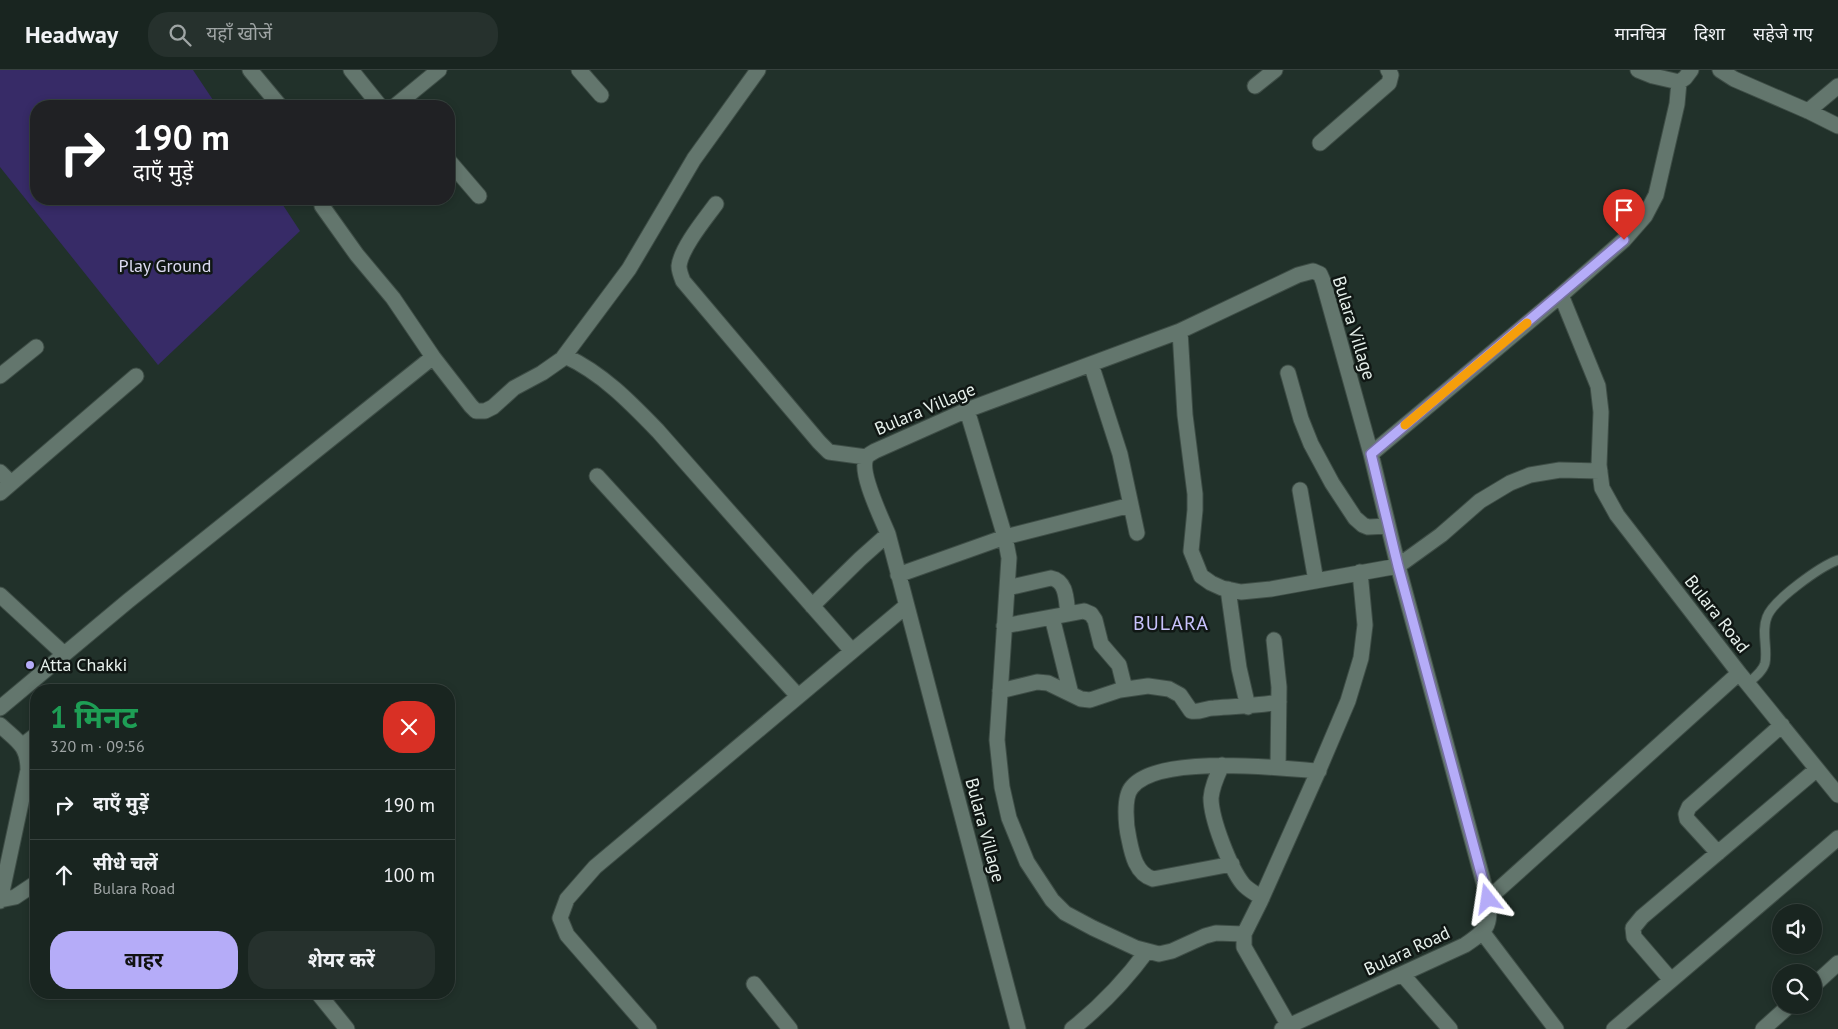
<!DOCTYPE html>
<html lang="hi">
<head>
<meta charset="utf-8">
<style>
  body { margin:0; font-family:"PT Sans","Noto Sans Devanagari",sans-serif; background:#26312d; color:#f1f3f6; height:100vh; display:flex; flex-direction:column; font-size:19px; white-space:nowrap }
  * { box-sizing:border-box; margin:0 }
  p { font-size:16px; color:#9fa5a5 }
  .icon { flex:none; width:28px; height:28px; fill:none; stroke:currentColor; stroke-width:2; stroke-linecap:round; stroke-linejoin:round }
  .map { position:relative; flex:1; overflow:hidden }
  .sheet { position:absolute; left:30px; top:614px; width:425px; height:315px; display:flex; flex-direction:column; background:#192520; border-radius:20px; box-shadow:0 2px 8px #0003,0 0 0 1px #37423e }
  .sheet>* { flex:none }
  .banner { position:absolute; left:30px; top:30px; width:425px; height:105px; border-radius:20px; box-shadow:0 2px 8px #0003,0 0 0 1px #37423e; background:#202124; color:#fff; overflow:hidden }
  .buttons { position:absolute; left:1772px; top:834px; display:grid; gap:10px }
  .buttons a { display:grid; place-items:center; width:50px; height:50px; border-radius:50%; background:#192520; box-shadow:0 2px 8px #0003,0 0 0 1px #37423e; font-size:25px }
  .pin { position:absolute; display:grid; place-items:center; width:42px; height:42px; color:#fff; margin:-51px -21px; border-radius:50% 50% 50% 0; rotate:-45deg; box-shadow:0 0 5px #0007 }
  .pin .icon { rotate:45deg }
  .me { position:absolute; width:55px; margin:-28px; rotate:345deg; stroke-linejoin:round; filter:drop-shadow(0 0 4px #0008) }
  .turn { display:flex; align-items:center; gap:18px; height:105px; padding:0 20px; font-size:22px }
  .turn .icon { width:65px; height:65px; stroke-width:2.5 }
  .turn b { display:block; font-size:35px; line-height:42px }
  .round { display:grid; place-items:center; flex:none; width:52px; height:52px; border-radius:20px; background:#26312d }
  .summary { display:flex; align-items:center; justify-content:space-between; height:85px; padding:0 20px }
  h1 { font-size:30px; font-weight:700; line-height:38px; color:#1e9e55 }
  .primary-button { display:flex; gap:10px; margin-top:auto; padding:10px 20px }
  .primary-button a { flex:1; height:58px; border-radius:20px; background:#b5acf8; color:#111; font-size:20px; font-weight:700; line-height:58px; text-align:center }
  .primary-button a+a { background:#26312d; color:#f1f3f6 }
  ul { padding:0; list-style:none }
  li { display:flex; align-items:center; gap:15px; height:70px; padding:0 20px; border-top:1px solid #37423e }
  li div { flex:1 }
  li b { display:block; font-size:19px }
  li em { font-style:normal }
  header { display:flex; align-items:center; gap:30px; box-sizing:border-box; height:70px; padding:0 25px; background:#192520; border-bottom:1px solid #37423e }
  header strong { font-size:24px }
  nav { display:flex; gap:28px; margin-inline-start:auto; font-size:18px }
  .search { width:350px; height:45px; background:#26312d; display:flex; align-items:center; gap:12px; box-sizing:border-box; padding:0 18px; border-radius:20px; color:#9fa5a5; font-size:19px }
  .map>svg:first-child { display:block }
  .green { fill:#372b67 }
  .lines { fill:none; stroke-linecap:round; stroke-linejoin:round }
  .lane-casing { stroke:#3e4d46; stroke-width:11 }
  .street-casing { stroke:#3e4d46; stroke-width:17 }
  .lane { stroke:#63766d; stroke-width:9 }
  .street { stroke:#63766d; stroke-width:15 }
  .route-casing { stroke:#7670a1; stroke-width:12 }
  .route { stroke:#b5acf8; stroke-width:9 }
  .slow { stroke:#f59e0b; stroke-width:9 }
  .poi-dot { fill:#b5acf8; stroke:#101714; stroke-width:2 }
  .labels { text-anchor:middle; stroke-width:5; stroke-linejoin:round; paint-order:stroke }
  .park-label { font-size:18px; fill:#dedcf3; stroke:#101714 }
  .street-label { font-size:18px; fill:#e7f1ec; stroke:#101714 }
  .poi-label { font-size:18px; fill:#e7f1ec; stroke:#101714; text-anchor:start }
  .quarter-label { font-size:20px; letter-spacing:1px; fill:#c9c3fd; stroke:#101714 }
</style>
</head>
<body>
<header>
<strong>Headway</strong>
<div class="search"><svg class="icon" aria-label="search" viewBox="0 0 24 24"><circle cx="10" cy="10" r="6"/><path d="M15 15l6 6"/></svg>यहाँ खोजें</div>
<nav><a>मानचित्र</a><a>दिशा</a><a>सहेजे गए</a></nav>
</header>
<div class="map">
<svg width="1838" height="959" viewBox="0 0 1838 959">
  <rect width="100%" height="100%" fill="#21312a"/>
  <path class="green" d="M0,0H193L217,36H36V129H279L300,161L158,295L0,97Z"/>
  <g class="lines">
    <g class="lane-casing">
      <path id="lane" d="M1748,613C1754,608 1763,601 1765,593C1768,578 1761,562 1767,547C1773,530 1821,496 1838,490"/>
    </g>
    <g class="street-casing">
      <path id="street" d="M250,0L280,36
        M351,0L380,36
        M579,0L601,25
        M1638,0L1653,6L1679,12L1685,8L1691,0
        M1720,0L1734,9L1808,41L1838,56
        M1255,16L1275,0
        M395,36L439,0
        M1808,41L1838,16
        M1320,73L1389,13L1391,5L1388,0
        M449,91L479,126
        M324,129L322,136L357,185L393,228L433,287L471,336L476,341H485L493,337L514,318L542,303L562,289L629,199L694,89L758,0
        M716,134C705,149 681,178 679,196C679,201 681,206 683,211L819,372L829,382L866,387
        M1180,261L1185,345L1195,424V440L1191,481L1201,506L1211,513L1222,518L1241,522L1271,519L1398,496L1441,465L1480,431L1510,413L1530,405L1560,400L1600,401
        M565,286C602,303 630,332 658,361L852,581
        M1091,294L1120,384L1137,463
        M1288,303L1301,349L1311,374L1332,413L1355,448L1363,455L1368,457L1388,456
        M0,306L36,277
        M967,340L1005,467L1009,488L997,670L1002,717L1009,748L1027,792L1052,830L1065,843L1093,858L1136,878L1159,884L1172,881L1205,866L1216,863L1244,864
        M1371,384L1561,225
        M0,402L11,413
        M597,406L798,626
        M1300,420L1316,511
        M0,423L136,306
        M898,505L1005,467L1131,435
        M1007,518L1051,508C1067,511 1066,530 1068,544
        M1228,519L1239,598L1248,637
        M0,525L64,584
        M812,536L860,489L888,464
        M1052,547L1071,624
        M1004,556L1084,541L1091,544L1095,550L1101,574L1119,595L1125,619
        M1274,570L1279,617L1278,698
        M1739,603L1838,725
        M1000,621L1037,612L1048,613L1081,629L1090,630L1120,620L1148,616L1169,619L1180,625L1191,641C1199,643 1206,638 1214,638C1236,636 1257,636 1279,632
        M0,638L128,531L433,287
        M0,655C17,671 28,675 28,700L0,831
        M22,676L36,665
        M1222,695C1217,706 1212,716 1211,728C1211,749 1230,798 1243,814C1248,820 1255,823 1262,828
        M1718,783L1687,749L1686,744L1689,737L1782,655
        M1232,794L1153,809C1136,804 1132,784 1129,769C1126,756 1123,727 1132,717C1159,684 1279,698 1319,701
        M0,830L15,827L36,813
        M1483,863L1556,959
        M1402,904L1450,959
        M1671,910L1634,867L1633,858L1642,847L1817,699
        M754,914L790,959
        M1814,915L1838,893
        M317,922L347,959
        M1289,956L1244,877V864L1260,832L1317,704L1348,631L1361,588L1365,555L1360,502
        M649,959L567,865L560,848L567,829L595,797L906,536
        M1018,959L888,464C882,449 859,403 866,388C867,385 872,383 875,381L967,340L1180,261L1298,205L1313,201L1320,204L1323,211L1371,384L1398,496L1488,829
        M1072,959C1101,936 1125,911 1147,881
        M1282,959L1465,875C1487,860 1491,857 1488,829L1739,603L1617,445L1602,418L1599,395L1601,342L1598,316L1561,225L1624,170L1645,146L1656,125L1677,34L1679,12
        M1614,959L1838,768
        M1763,959L1790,935"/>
    </g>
    <use href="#lane" class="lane"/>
    <use href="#street" class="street"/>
  </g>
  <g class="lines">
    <g class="route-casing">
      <path id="route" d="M1488,829L1398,496L1371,384L1624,170"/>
    </g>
    <use href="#route" class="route"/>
    <path class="slow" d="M1405,355L1527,253"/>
  </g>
  <circle class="poi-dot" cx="30" cy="595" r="5"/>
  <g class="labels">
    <g class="park-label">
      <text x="165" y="202">Play Ground</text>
    </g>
    <g class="street-label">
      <text transform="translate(1354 258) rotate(73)" y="6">Bulara Village</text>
      <text transform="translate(925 339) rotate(-23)" y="6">Bulara Village</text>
      <text transform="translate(1717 544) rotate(52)" y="6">Bulara Road</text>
      <text transform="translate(985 760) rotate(75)" y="6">Bulara Village</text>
      <text transform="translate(1407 881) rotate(-25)" y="6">Bulara Road</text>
    </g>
    <g class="poi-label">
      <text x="40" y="601">Atta Chakki</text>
    </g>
    <g class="quarter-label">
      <text x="1171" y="560">BULARA</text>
    </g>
  </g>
</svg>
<div class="buttons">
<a><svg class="icon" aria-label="sound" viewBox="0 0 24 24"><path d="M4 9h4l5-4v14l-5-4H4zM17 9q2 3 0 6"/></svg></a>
<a><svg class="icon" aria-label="search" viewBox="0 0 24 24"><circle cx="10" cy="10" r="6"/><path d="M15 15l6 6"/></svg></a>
</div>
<div class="pin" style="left:1624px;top:170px;background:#d93025"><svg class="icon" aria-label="arrive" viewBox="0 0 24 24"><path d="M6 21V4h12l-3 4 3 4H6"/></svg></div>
<svg class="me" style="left:1488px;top:829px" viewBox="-20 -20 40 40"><path d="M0-17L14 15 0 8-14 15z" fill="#b5acf8" stroke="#fff" stroke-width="4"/></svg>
<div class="banner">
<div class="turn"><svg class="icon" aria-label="right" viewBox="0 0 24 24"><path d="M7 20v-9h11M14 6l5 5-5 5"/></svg><div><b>190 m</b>दाएँ मुड़ें</div></div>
</div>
<section class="sheet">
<div class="summary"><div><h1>1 मिनट</h1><p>320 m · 09:56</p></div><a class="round" style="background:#d93025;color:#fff"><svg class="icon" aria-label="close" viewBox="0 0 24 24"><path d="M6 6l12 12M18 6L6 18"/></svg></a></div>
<ul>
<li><svg class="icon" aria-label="right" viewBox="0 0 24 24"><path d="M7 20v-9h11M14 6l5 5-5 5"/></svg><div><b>दाएँ मुड़ें</b></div><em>190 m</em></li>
<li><svg class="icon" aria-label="ahead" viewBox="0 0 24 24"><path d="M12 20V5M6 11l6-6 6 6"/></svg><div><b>सीधे चलें</b><p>Bulara Road</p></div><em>100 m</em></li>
</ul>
<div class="primary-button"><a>बाहर</a><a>शेयर करें</a></div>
</section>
</div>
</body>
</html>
